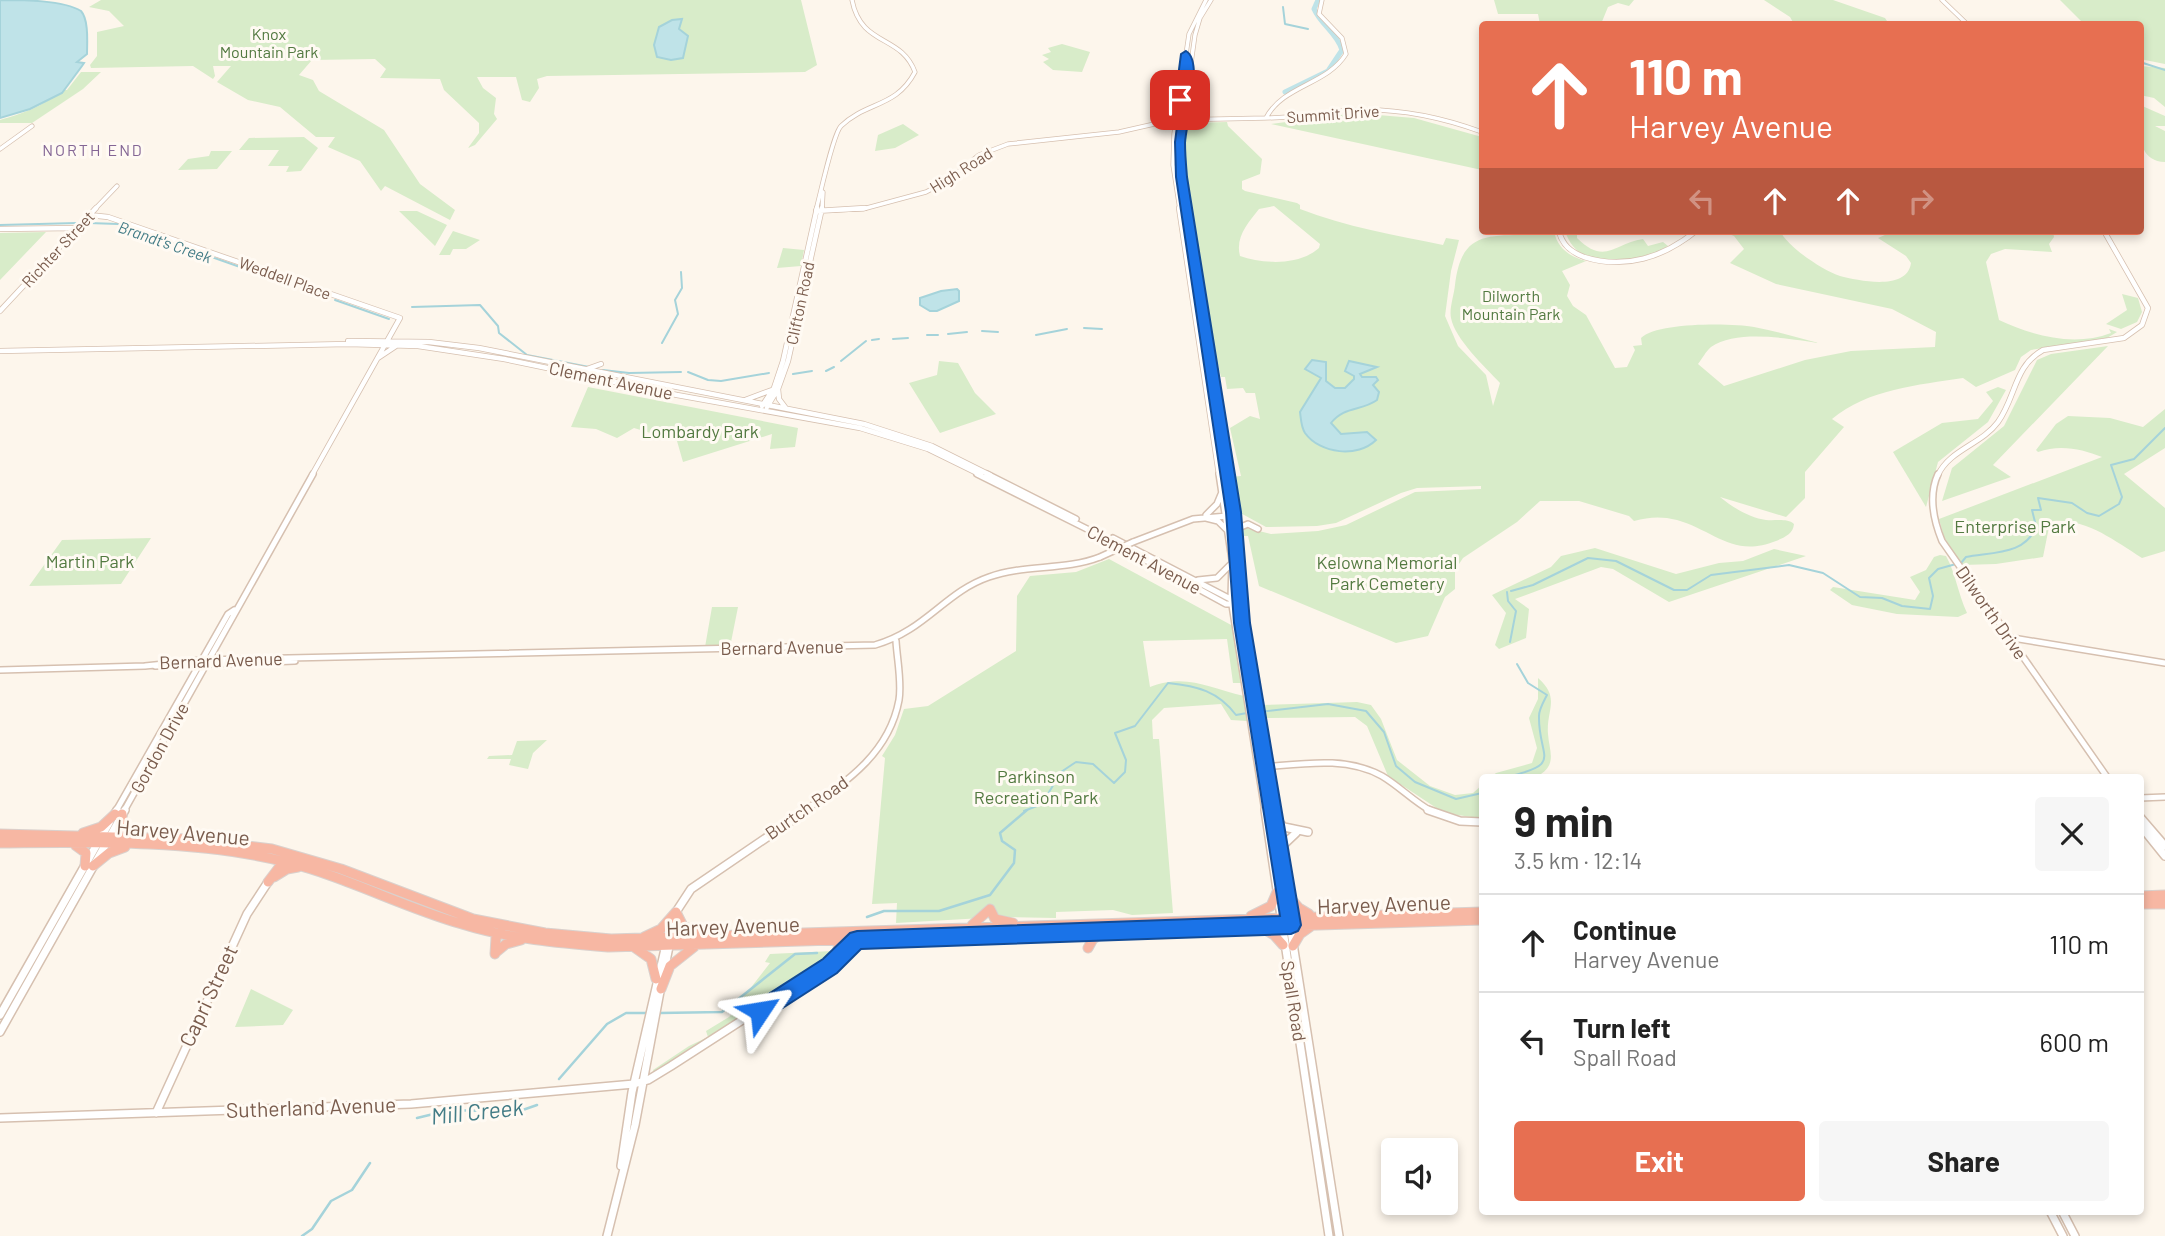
<!DOCTYPE html>
<html lang="en">
<head>
<meta charset="utf-8">
<style>
  body { margin:0; font-family:Barlow,sans-serif; background:#f6f6f6; color:#222; height:100vh; display:flex; flex-direction:column; font-size:26px; white-space:nowrap }
  * { box-sizing:border-box; margin:0 }
  p { font-size:23px; color:#767676 }
  .icon { flex:none; width:38px; height:38px; fill:none; stroke:currentColor; stroke-width:2; stroke-linecap:round; stroke-linejoin:round }
  .map { position:relative; flex:1; overflow:hidden }
  .sheet { position:absolute; left:1479px; top:774px; width:665px; height:441px; display:flex; flex-direction:column; background:#fff; border-radius:7px; box-shadow:0 4px 10px #0003 }
  .sheet>* { flex:none }
  .guide { position:absolute; left:1479px; top:21px; width:665px; height:214px; border-radius:7px; box-shadow:0 4px 10px #0003; background:#e76f51; color:#fff; overflow:hidden }
  .fabs { position:absolute; left:1381px; top:1138px; display:grid; gap:14px }
  .fabs a { display:grid; place-items:center; width:77px; height:77px; border-radius:7px; background:#fff; box-shadow:0 4px 10px #0003; font-size:35px }
  .pin { position:absolute; display:grid; place-items:center; width:60px; height:60px; color:#fff; margin:-30px; border-radius:14px; box-shadow:0 4px 10px #0006 }
  .me { position:absolute; width:77px; margin:-38px; rotate:57deg; stroke-linejoin:round; filter:drop-shadow(0 0 5px #0008) }
  .turn { display:flex; align-items:center; gap:24px; height:147px; padding:0 35px; font-size:32px }
  .turn .icon { width:91px; height:91px; stroke-width:2.5 }
  .turn b { display:block; font-size:49px; line-height:60px }
  .lanes { display:flex; align-items:center; height:66px; padding:0 35px; background:#0003; justify-content:center; gap:35px; direction:ltr }
  .lanes .off { opacity:.35 }
  .round { display:grid; place-items:center; flex:none; width:74px; height:74px; border-radius:7px; background:#f6f6f6 }
  .head { display:flex; align-items:center; justify-content:space-between; height:119px; padding:0 35px }
  h1 { font-size:42px; font-weight:700; line-height:52px }
  .action { display:flex; gap:14px; margin-top:auto; padding:14px 35px }
  .action a { flex:1; height:80px; border-radius:7px; background:#e76f51; color:#fff; font-size:28px; font-weight:700; line-height:80px; text-align:center }
  .action a+a { background:#f6f6f6; color:#222 }
  ul { padding:0; list-style:none }
  li { display:flex; align-items:center; gap:21px; height:98px; padding:0 35px; border-top:2px solid #e0e0e0 }
  li div { flex:1 }
  li b { display:block; font-size:26px }
  li em { font-style:normal }
  .map>svg:first-child { display:block }
  .green { fill:#d8ecc9; fill-rule:evenodd }
  .water { fill:#bfe3e8; stroke:#a5d3da; stroke-width:2 }
  .lines { fill:none; stroke-linecap:round; stroke-linejoin:round }
  .stream-far1 { stroke:#a5d3da; stroke-width:2 }
  .stream { stroke:#a5d3da; stroke-width:2.5 }
  .river { stroke:#bfe3e8; stroke-width:5 }
  .secondary-far3-casing { stroke:#d6c0b0; stroke-width:5 }
  .secondary-far2-casing { stroke:#d6c0b0; stroke-width:6 }
  .secondary-far1-casing { stroke:#d6c0b0; stroke-width:8 }
  .secondary-casing { stroke:#d6c0b0; stroke-width:10 }
  .highway-casing { stroke:#dad1cd; stroke-width:11 }
  .secondary-far3 { stroke:#fff; stroke-width:3.5 }
  .secondary-far2 { stroke:#fff; stroke-width:4.5 }
  .secondary-far1 { stroke:#fff; stroke-width:5 }
  .secondary { stroke:#fff; stroke-width:7 }
  .highway { stroke:#f7b7a3; stroke-width:9 }
  .secondary-bridge-casing { stroke:#d6c0b0; stroke-width:8; stroke-linecap:butt }
  .secondary-bridge { stroke:#fff; stroke-width:5 }
  .route { fill:#1a73e8; stroke:#114b97; stroke-width:2 }
  .labels { text-anchor:middle; stroke-width:6; stroke-linejoin:round; paint-order:stroke }
  .far-park-label { font-size:16px; fill:#537a41; stroke:#fffaf3 }
  .far-street-label { font-size:16px; fill:#7a5c4d; stroke:#fffaf3 }
  .far-neighbourhood-label { font-size:16px; letter-spacing:2px; fill:#846695; stroke:#fffaf3 }
  .far-water-label { font-size:16px; font-style:italic; fill:#437c86; stroke:#fffaf3 }
  .street-label { font-size:18px; fill:#7a5c4d; stroke:#fffaf3 }
  .park-label { font-size:18px; fill:#537a41; stroke:#fffaf3 }
  .near-street-label { font-size:21px; fill:#7a5c4d; stroke:#fffaf3 }
  .near-water-label { font-size:23px; font-style:italic; fill:#437c86; stroke:#fffaf3 }
</style>
</head>
<body>
<div class="map">
<svg width="2165" height="1236" viewBox="0 0 2165 1236">
  <rect width="100%" height="100%" fill="#fdf6ec"/>
  <path class="green" d="M101,0H801L817,65L805,72L547,76L537,79L539,88L530,102L522,100L516,77H477L483,88L496,98L494,114L497,119L475,145L468,148L479,133V123L444,90L440,79L380,78L386,69L375,59L312,60L299,75L313,80L319,91L384,130L420,184L455,210L450,220L385,186L381,191L360,161L328,147L335,137H316L280,107L248,100L217,82L231,66H213L215,76L213,79L193,66L91,68L90,65L97,56V32L124,26L109,11L89,7Z
    M1494,0H1634L1629,6L1618,3L1608,7L1601,24H1540L1538,14H1498Z
    M1764,0H1833L1885,18L1889,24H1794L1790,17Z
    M2060,0H2165V64L2140,59V24H2084Z
    M1062,44L1090,52L1082,72L1053,70L1043,62L1049,59L1042,55L1051,52L1048,48Z
    M2140,66L2165,68V107L2154,98L2140,95Z
    M81,72H101L83,89L32,123H0V120C20,114 45,107 59,90H67Z
    M2140,105L2165,116V126H2155L2165,131V162C2135,161 2140,128 2140,105Z
    M1354,113L1414,118L1482,137V170L1271,124Z
    M1227,122L1228,126L1262,159L1260,174L1242,181V189L1245,191L1297,203L1300,205V209C1346,227 1395,235 1443,245L1446,238L1459,240L1451,271L1445,316L1458,346L1486,375L1493,406L1500,383C1485,367 1455,339 1451,318C1449,309 1454,295 1455,285C1461,235 1483,235 1527,235L1531,231H1554C1557,248 1570,257 1586,261L1562,271L1570,285L1567,296L1573,306L1586,315L1615,368L1627,367L1635,350L1633,346L1642,345L1641,338C1657,322 1732,323 1754,327C1776,331 1798,338 1819,343C1790,339 1737,329 1711,347C1706,351 1702,359 1698,364L1724,386L1805,360L1851,351L1935,347L1936,332L1892,309L1776,284L1730,263L1744,249L1734,236L1721,231H1780C1788,247 1822,270 1840,276C1860,281 1907,291 1911,263L1906,256L1878,238L1894,231H2053L2054,237L2049,244L2052,252L2005,249L1991,254L1986,262L1999,320C2033,336 2074,347 2111,333L2109,329L2117,332L2107,338L2031,350L2021,357L2015,370L1976,387L1963,378C1918,385 1868,389 1832,419L1844,427L1805,472V498L1786,517L1720,497C1732,507 1750,518 1766,520C1776,521 1787,518 1794,524C1793,534 1785,537 1776,541C1733,558 1715,531 1677,520C1661,516 1649,517 1634,521L1629,516L1579,501H1540L1517,522L1463,558L1455,570V589L1445,597L1428,636L1396,643L1259,586L1248,536H1242L1241,530L1247,528L1271,534L1318,531L1346,525L1415,492L1481,489V486L1417,488L1401,493L1336,523L1317,526L1266,527L1235,510L1231,477L1241,476L1230,428L1250,416L1260,419L1255,393H1246L1243,388L1227,389L1225,377H1221L1218,364L1212,362L1183,156L1187,123ZM1274,206L1320,244L1319,248C1299,266 1263,264 1240,256C1235,237 1248,223 1259,209Z
    M903,124L919,135L895,148L875,151L878,135Z
    M304,137L318,148L301,171L286,172L289,166H268L279,150H239L249,138Z
    M211,151H232L217,169L178,170L188,159L209,156Z
    M399,211H417L447,225L435,246Z
    M453,231L480,240L466,249H453L450,255H439Z
    M1565,231H1577V238C1605,266 1615,243 1643,239L1648,246L1663,242L1668,246C1636,265 1580,276 1565,231Z
    M46,232L0,280V233Z
    M783,248L804,250L801,266L777,268Z
    M2122,294L2138,298L2142,312L2137,322L2121,329L2106,324L2127,310Z
    M2108,346L1993,465L2011,477L1942,501L1952,468L2004,426L2037,360L2051,354Z
    M939,361L958,363L975,393L996,414L940,433L909,383L937,375Z
    M588,387L798,428L795,447L770,449L772,434L683,462L677,441L634,428L617,438L596,429L571,427Z
    M1998,387L2006,390L1988,422L1938,462L1926,507L1893,452L1942,423L1978,419L1993,401L1986,392Z
    M2165,409V448L2124,474L2165,508V551L2142,558C2113,540 2087,519 2054,521L2049,527L2043,557L1996,564L1962,565L1944,537L1939,519L2102,457C2082,449 2060,444 2038,452L2036,450L2056,424L2068,416L2110,418L2143,427Z
    M151,538L121,584L29,586L62,540Z
    M1595,548L1676,574L1719,563L1743,561L1774,549L1806,556L1669,602L1613,569L1601,567L1515,599L1529,609L1526,638L1499,649L1495,645L1506,613L1492,595L1551,567L1561,556Z
    M1940,555L1946,556C1956,574 1958,594 1967,613L1958,617L1897,614L1852,605L1830,590L1833,587L1915,600L1920,592L1910,577L1926,570L1934,557Z
    M1109,559L1233,626L1241,683H1233L1227,639L1143,641L1150,687C1187,673 1208,688 1244,696L1247,721L1231,720L1221,704L1164,708L1152,720L1153,739H1159L1173,913L1132,915L1113,910L1056,912V918L1000,917L896,923L897,903L872,904L885,758L882,756L895,735L904,709L928,706L1016,651L1017,596L1030,576L1076,572Z
    M712,607H738L730,647H705Z
    M1538,678C1561,698 1546,710 1548,734C1549,750 1557,763 1541,774C1530,782 1505,777 1491,777L1496,773L1532,763L1537,748L1529,718L1538,699Z
    M1357,702L1371,705L1381,719L1397,760L1430,786L1455,795L1473,793L1482,785V812L1478,818L1444,813L1388,776L1367,726L1355,717L1263,718L1261,705Z
    M547,740L533,753L528,769L509,765L511,759H487L489,756L512,755L517,741Z
    M833,951L828,966L654,1073L653,1070L689,1046L708,1037L706,1031L729,1017L742,1004L738,1001L742,999L770,963L765,962L770,954Z
    M251,989L293,1010L283,1025L235,1027Z"/>
  <path class="water" d="M0,0C23,0 63,0 81,11C89,20 87,43 87,54L77,62L84,63L82,66L62,93L30,109L0,118Z
    M682,19L679,29L688,36L683,58L671,60L657,57L654,45L659,27L672,20Z
    M957,289L959,291V301L937,311H930L920,305V298L941,291Z
    M1312,360L1326,362V381L1335,388H1345L1354,379V376L1345,371L1349,361L1377,367L1360,374L1362,377H1376L1378,380L1373,385L1379,392L1377,400C1362,411 1344,406 1331,423L1341,434L1367,432L1376,440C1358,458 1320,454 1305,433C1301,427 1301,419 1300,412L1321,378L1305,369Z"/>
  <g class="lines">
    <path class="stream-far1" d="M1283,7L1285,24L1308,29
      M2140,62L2165,70
      M89,223L118,224L240,267
      M0,225L77,223
      M251,271L285,283
      M301,288L327,297
      M335,300L389,319
      M412,307L480,305L498,326L499,333L527,355L589,367
      M1084,328L1102,329
      M982,331L998,332
      M948,334L967,332
      M927,335H938
      M1036,335L1067,329
      M893,339L908,338
      M872,340L879,339
      M662,343L678,314L675,300L682,288L681,272
      M841,361L866,341
      M603,370L629,373L681,372
      M826,371L834,367
      M688,372L708,380L721,381L769,373
      M793,374L812,371
      M1961,563L1966,557C1991,552 2027,555 2036,526L2032,510H2041L2038,498L2072,503L2087,513L2099,516L2119,504L2122,497L2111,465L2134,459L2165,428
      M1511,591L1533,585L1588,558L1616,561L1674,590H1687L1711,575L1789,565L1823,573L1860,597L1882,598L1902,606L1930,609L1933,596L1929,578L1938,569L1956,564
      M1507,592L1508,601L1516,611L1510,642
      M1259,712L1328,704L1366,711L1384,732L1396,766L1415,782L1456,799L1482,793
      M1506,777C1565,764 1538,758 1539,716C1539,709 1544,701 1547,695L1528,683L1517,664
      M1024,811L1042,804L1061,772L1076,762L1093,764L1114,783L1125,772L1126,760L1115,733L1135,726L1168,683C1197,686 1218,691 1236,715L1247,713"/>
    <path class="stream" d="M867,917L884,911H939L990,895L1014,863L1015,850L1002,841L1000,833L1027,810
      M660,1013L722,1012L795,954L817,953
      M559,1079L607,1024L626,1013H647
      M417,1118L450,1110L517,1112L537,1105
      M302,1236L312,1229L331,1201L352,1190L370,1163"/>
    <path class="river" d="M1285,92L1328,71L1342,50C1337,33 1321,25 1314,9L1318,0"/>
    <g class="secondary-far3-casing">
      <path id="secondary-far3" d="M1942,0L1967,24
        M1265,118C1295,118 1323,112 1353,110C1397,108 1441,117 1482,132
        M1266,118C1283,85 1327,85 1346,54L1342,38L1319,14L1322,0
        M0,149L32,126
        M94,210L117,186
        M816,210C820,196 833,134 841,126C867,101 896,108 915,72C901,34 861,47 852,0
        M822,210L823,192
        M834,210L863,209L926,192L947,181L979,155L1008,144L1119,132L1172,120L1266,118
        M1180,210L1173,165L1174,134L1189,34L1206,0
        M1186,210L1181,177L1180,142L1195,35L1200,18L1211,0"/>
    </g>
    <g class="secondary-far2-casing">
      <path id="secondary-far2" d="M1179,208L1219,475
        M1186,208L1228,475
        M816,211L865,208
        M89,215L108,217L400,318L312,475
        M0,229L77,228
        M1559,231C1562,245 1571,252 1584,257C1625,270 1664,257 1696,231
        M0,311L96,208
        M348,341L429,342L479,348L864,424L932,446L990,475
        M0,351L348,344L418,346L504,359L677,395L860,428L928,449L981,475
        M378,358L396,346
        M587,369L601,364
        M778,389L779,399L785,407
        M745,400L772,390
        M762,406L774,388L783,361L817,208
        M767,407L778,389L788,361L822,208
        M1938,475C1949,450 1982,444 1998,422C2016,397 2014,366 2043,350L2124,338L2142,325L2148,308L2104,231"/>
    </g>
    <g class="secondary-far1-casing">
      <path id="secondary-far1" d="M977,474L1105,538L1226,604H1240
        M987,474L1076,519
        M1219,474L1232,560L1231,599L1265,811
        M1228,474L1234,512L1242,623L1272,811
        M1938,474C1928,496 1933,519 1942,541L2107,777
        M1206,515L1217,504L1222,492
        M1206,518L1218,521L1227,530
        M1236,529L1248,524L1258,529
        M1113,538L1240,604
        M1133,542L1193,519L1227,516
        M1198,580L1217,578L1230,565
        M2007,637L2165,663
        M145,666L202,660L875,645C925,631 945,592 989,577C1025,564 1064,571 1100,557
        M155,666L295,661
        M0,670L145,666
        M1263,767C1302,764 1346,756 1382,776C1399,786 1413,801 1431,811
        M2140,798L2165,797
        M116,811L228,614L234,610
        M124,811L313,474
        M804,811C846,782 889,754 899,700C902,682 897,659 896,641"/>
    </g>
    <g class="secondary-casing">
      <path id="secondary" d="M1265,810L1329,1236
        M1272,810L1339,1236
        M1428,810L1460,821L1482,822
        M114,815L117,810
        M2140,817L2165,846
        M1274,818L1284,827L1308,832
        M2140,825L2165,856
        M1278,850L1296,833
        M663,976L676,912L691,889L807,810
        M0,1015L109,823
        M0,1032L125,810
        M156,1113L247,914L268,882
        M0,1118L411,1104L634,1084L648,1080L671,1066L837,959
        M621,1166L632,1092L665,949
        M2050,1211L2063,1236
        M2062,1211L2075,1236
        M607,1236L635,1125L661,986"/>
    </g>
    <g class="highway-casing">
      <path id="highway" d="M122,814L123,827L137,836
        M83,833L101,827L115,814
        M0,834L188,839L272,849L341,869L473,919L545,933L611,939L1482,912
        M0,843C90,842 200,840 286,862C347,877 402,907 462,924C510,939 560,943 609,947L1482,920
        M75,845L86,853L85,866
        M93,866L109,853L125,847
        M274,877L287,869L298,867
        M268,882L284,861
        M1285,892L1299,908L1309,914
        M2140,896L2165,895
        M2140,904H2165
        M676,912L683,926L704,935
        M1251,916L1271,906L1277,892
        M972,925L990,909L995,919L1013,923
        M1259,926L1274,935L1283,945
        M644,937L661,929L676,912
        M1293,946L1300,934L1314,924
        M634,947L651,959L656,979
        M1088,948L1093,939L1105,932
        M495,953L506,944L521,940
        M495,954L496,937L501,932
        M838,958L857,940
        M837,959L839,939
        M661,989L670,966L694,947"/>
    </g>
    <use href="#secondary-far3" class="secondary-far3"/>
    <use href="#secondary-far2" class="secondary-far2"/>
    <use href="#secondary-far1" class="secondary-far1"/>
    <use href="#secondary" class="secondary"/>
    <use href="#highway" class="highway"/>
    <g class="secondary-bridge-casing">
      <path id="secondary-bridge" d="M1100,557L1133,542"/>
    </g>
    <use href="#secondary-bridge" class="secondary-bridge"/>
  </g>
  <path class="route" d="M1186,51C1204,61 1186,123 1185,143C1185,154 1186,165 1187,177L1241,512L1250,623L1301,925L1298,931L1291,934L861,949L837,973L767,1018L760,1021L753,1018L750,1011L753,1004L823,959L850,933L857,931L1280,916L1234,623L1226,512L1176,177L1175,142L1180,103L1175,100L1181,54Z"/>
  <g class="labels">
    <g class="far-park-label">
      <text x="269" y="40">Knox<tspan x="269" dy="18">Mountain Park</tspan></text>
      <text x="1511" y="302">Dilworth<tspan x="1511" dy="18">Mountain Park</tspan></text>
    </g>
    <g class="far-street-label">
      <text transform="translate(1333 114) rotate(-4)" y="6">Summit Drive</text>
      <text transform="translate(961 170) rotate(-32)" y="6">High Road</text>
      <text transform="translate(58 249) rotate(-47)" y="6">Richter Street</text>
      <text transform="translate(285 278) rotate(20)" y="6">Weddell Place</text>
      <text transform="translate(800 303) rotate(-78)" y="6">Clifton Road</text>
    </g>
    <g class="far-neighbourhood-label">
      <text x="93" y="156">NORTH END</text>
    </g>
    <g class="far-water-label">
      <text transform="translate(165 242) rotate(19)" y="6">Brandt's Creek</text>
    </g>
    <g class="street-label">
      <text transform="translate(611 381) rotate(12)" y="6">Clement Avenue</text>
      <text transform="translate(1144 560) rotate(28)" y="6">Clement Avenue</text>
      <text transform="translate(1991 613) rotate(55)" y="6">Dilworth Drive</text>
      <text transform="translate(782 648) rotate(-1)" y="6">Bernard Avenue</text>
      <text transform="translate(221 661) rotate(-2)" y="6">Bernard Avenue</text>
      <text transform="translate(160 748) rotate(-61)" y="6">Gordon Drive</text>
      <text transform="translate(807 808) rotate(-35)" y="6">Burtch Road</text>
      <text transform="translate(1293 1001) rotate(81)" y="6">Spall Road</text>
    </g>
    <g class="park-label">
      <text x="700" y="438">Lombardy Park</text>
      <text x="2015" y="533">Enterprise Park</text>
      <text x="90" y="568">Martin Park</text>
      <text x="1387" y="569">Kelowna Memorial<tspan x="1387" dy="21">Park Cemetery</tspan></text>
      <text x="1036" y="783">Parkinson<tspan x="1036" dy="21">Recreation Park</tspan></text>
    </g>
    <g class="near-street-label">
      <text transform="translate(183 833) rotate(5)" y="7">Harvey Avenue</text>
      <text transform="translate(1384 905) rotate(-2)" y="7">Harvey Avenue</text>
      <text transform="translate(733 927) rotate(-2)" y="7">Harvey Avenue</text>
      <text transform="translate(209 996) rotate(-65)" y="7">Capri Street</text>
      <text transform="translate(311 1108) rotate(-2)" y="7">Sutherland Avenue</text>
    </g>
    <g class="near-water-label">
      <text transform="translate(477 1112) rotate(-6)" y="8">Mill Creek</text>
    </g>
  </g>
</svg>
<div class="fabs">
<a><svg class="icon" aria-label="sound" viewBox="0 0 24 24"><path d="M4 9h4l5-4v14l-5-4H4zM17 9q2 3 0 6"/></svg></a>
</div>
<div class="pin" style="left:1180px;top:100px;background:#d93025"><svg class="icon" aria-label="arrive" viewBox="0 0 24 24"><path d="M6 21V4h12l-3 4 3 4H6"/></svg></div>
<svg class="me" style="left:760px;top:1011px" viewBox="-20 -20 40 40"><path d="M0-17L14 15 0 8-14 15z" fill="#1a73e8" stroke="#fff" stroke-width="4"/></svg>
<div class="guide">
<div class="turn"><svg class="icon" aria-label="ahead" viewBox="0 0 24 24"><path d="M12 20V5M6 11l6-6 6 6"/></svg><div><b>110 m</b>Harvey Avenue</div></div>
<div class="lanes"><svg class="icon off" aria-label="left" viewBox="0 0 24 24"><path d="M17 20v-9H6M10 6l-5 5 5 5"/></svg><svg class="icon" aria-label="ahead" viewBox="0 0 24 24"><path d="M12 20V5M6 11l6-6 6 6"/></svg><svg class="icon" aria-label="ahead" viewBox="0 0 24 24"><path d="M12 20V5M6 11l6-6 6 6"/></svg><svg class="icon off" aria-label="right" viewBox="0 0 24 24"><path d="M7 20v-9h11M14 6l5 5-5 5"/></svg></div>
</div>
<section class="sheet">
<div class="head"><div><h1>9 min</h1><p>3.5 km · 12:14</p></div><a class="round"><svg class="icon" aria-label="close" viewBox="0 0 24 24"><path d="M6 6l12 12M18 6L6 18"/></svg></a></div>
<ul>
<li><svg class="icon" aria-label="ahead" viewBox="0 0 24 24"><path d="M12 20V5M6 11l6-6 6 6"/></svg><div><b>Continue</b><p>Harvey Avenue</p></div><em>110 m</em></li>
<li><svg class="icon" aria-label="left" viewBox="0 0 24 24"><path d="M17 20v-9H6M10 6l-5 5 5 5"/></svg><div><b>Turn left</b><p>Spall Road</p></div><em>600 m</em></li>
</ul>
<div class="action"><a>Exit</a><a>Share</a></div>
</section>
</div>
</body>
</html>
